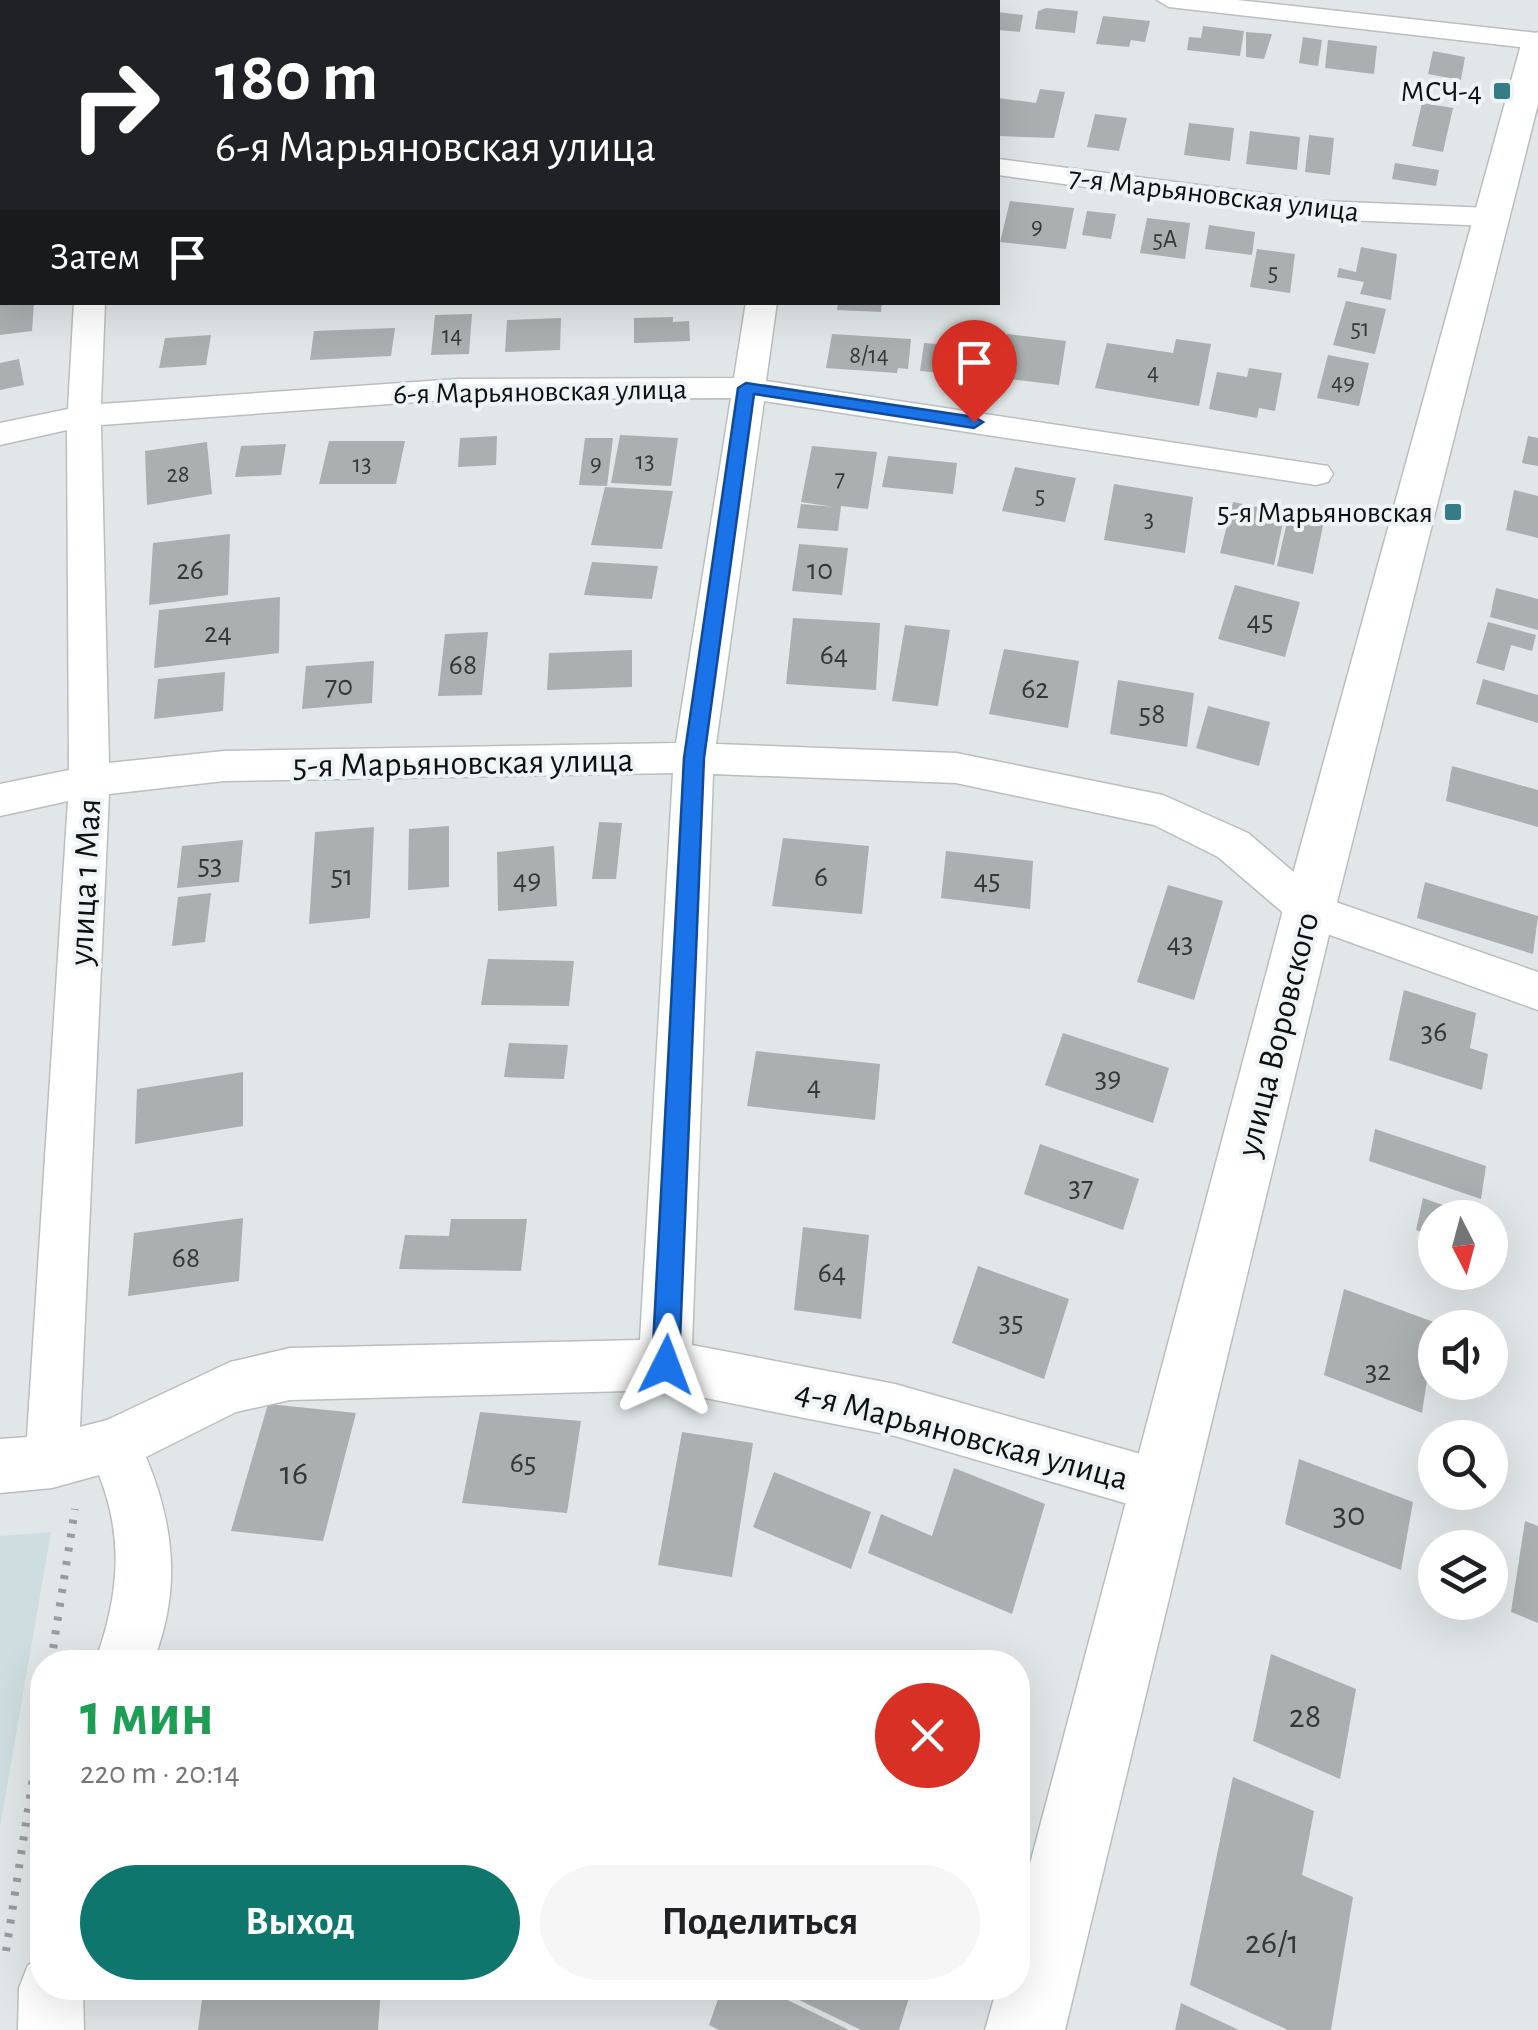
<!DOCTYPE html>
<html lang="ru">
<head>
<meta charset="utf-8">
<style>
  body { margin:0; font-family:"Alegreya Sans",sans-serif; background:#f6f6f6; color:#202124; height:100vh; display:flex; flex-direction:column; font-size:38px; white-space:nowrap }
  * { box-sizing:border-box; margin:0 }
  p { font-size:32px; color:#757577 }
  .icon { flex:none; width:55px; height:55px; fill:none; stroke:currentColor; stroke-width:2; stroke-linecap:round; stroke-linejoin:round }
  .map { position:relative; flex:1; overflow:hidden }
  .sheet { position:absolute; left:30px; top:1650px; width:1000px; height:350px; display:flex; flex-direction:column; background:#fff; border-radius:40px; box-shadow:0 10px 40px #0002 }
  .sheet>* { flex:none }
  .hud { position:absolute; left:0px; top:0px; width:1000px; height:305px; box-shadow:0 10px 40px #0002; background:#202124; color:#fff; overflow:hidden }
  .needle { width:65px; rotate:174deg }
  .controls { position:absolute; left:1418px; top:1200px; display:grid; gap:20px }
  .controls a { display:grid; place-items:center; width:90px; height:90px; border-radius:50%; background:#fff; box-shadow:0 10px 40px #0002; font-size:50px }
  .pin { position:absolute; display:grid; place-items:center; width:85px; height:85px; color:#fff; margin:-102px -42px; border-radius:50% 50% 50% 0; rotate:-45deg; box-shadow:0 0 10px #0007 }
  .pin .icon { rotate:45deg }
  .me { position:absolute; width:110px; margin:-55px; rotate:3deg; stroke-linejoin:round; filter:drop-shadow(0 0 8px #0008) }
  .turn { display:flex; align-items:center; gap:35px; height:210px; padding:0 50px; font-size:45px }
  .turn .icon { width:130px; height:130px; stroke-width:2.5 }
  .turn b { display:block; font-size:70px; line-height:85px }
  .then { display:flex; align-items:center; height:95px; padding:0 50px; background:#0003; gap:20px; font-size:38px }
  .round { display:grid; place-items:center; flex:none; width:105px; height:105px; border-radius:52px; background:#f6f6f6 }
  .headline { display:flex; align-items:center; justify-content:space-between; height:170px; padding:0 50px }
  h1 { font-size:60px; font-weight:700; line-height:75px; color:#1e9e55 }
  .button { display:flex; gap:20px; margin-top:auto; padding:20px 50px }
  .button a { flex:1; height:115px; border-radius:60px; background:#0f766e; color:#fff; font-size:40px; font-weight:700; line-height:115px; text-align:center }
  .button a+a { background:#f6f6f6; color:#202124 }
  .map>svg:first-child { display:block }
  .built { fill:#cedddf }
  .building { fill:#aaafb0 }
  .lines { fill:none; stroke-linecap:round; stroke-linejoin:round }
  .street-casing { stroke:#b9bebf; stroke-width:3 }
  .primary-casing { stroke:#b9bebf; stroke-width:3 }
  .path { stroke:#989d9d; stroke-width:8; stroke-dasharray:4 10; stroke-linecap:butt }
  .street { fill:#fff; fill-rule:evenodd }
  .primary { fill:#fff; fill-rule:evenodd }
  .route { fill:#1a73e8; stroke:#114b97; stroke-width:2.5 }
  .poi-dot { fill:#357c86; stroke:#eef4f5; stroke-width:4 }
  .labels { text-anchor:middle; stroke-width:8; stroke-linejoin:round; paint-order:stroke }
  .far-number-label { font-size:25px; fill:#353838 }
  .far-poi-label { font-size:30px; fill:#0e1010; stroke:#eef4f5; text-anchor:end }
  .far-street-label { font-size:30px; fill:#0e1010; stroke:#eef4f5 }
  .number-label { font-size:30px; fill:#353838 }
  .street-label { font-size:35px; fill:#0e1010; stroke:#eef4f5 }
  .near-number-label { font-size:35px; fill:#353838 }
</style>
</head>
<body>
<div class="map">
<svg width="1538" height="2030" viewBox="0 0 1538 2030">
  <rect width="100%" height="100%" fill="#e1e7e8"/>
  <path class="built" d="M51,1532L0,1827V1536Z"/>
  <path class="building" d="M1046,8L1078,11L1075,33L1035,29L1038,11Z
    M998,12L1023,15L1020,32L998,30Z
    M1103,16L1150,21L1145,42L1131,40L1129,47L1096,44Z
    M1203,26L1244,31L1240,56L1187,50L1189,37L1201,38Z
    M1246,32L1272,34L1264,59L1246,57Z
    M1303,37L1322,40L1318,66L1299,63Z
    M1328,40L1377,46L1374,74L1325,68Z
    M1433,51L1465,57L1461,80L1428,74Z
    M1040,89L1065,92L1054,138L998,136V98L1036,103Z
    M1422,103L1453,108L1443,152L1412,146Z
    M1095,114L1127,118L1119,151L1087,147Z
    M1189,123L1234,128L1230,161L1184,155Z
    M1250,131L1300,137L1297,170L1246,164Z
    M1309,135L1334,138L1330,175L1305,172Z
    M1395,163L1439,170L1436,186L1392,179Z
    M1010,201L1074,208L1066,249L1000,242Z
    M1087,211L1116,214L1111,239L1082,235Z
    M1147,218L1190,223L1185,259L1140,253Z
    M1209,225L1255,232L1252,255L1205,249Z
    M1361,247L1397,254L1391,300L1360,294L1364,282L1337,277L1339,268L1356,272Z
    M1257,249L1295,254L1290,293L1250,287Z
    M1346,301L1386,309L1375,354L1333,345Z
    M0,302H34L32,331L0,335Z
    M838,302H882L881,312L837,310Z
    M472,314L469,354L431,355L435,315Z
    M673,317V322L689,321L690,341L634,343V318Z
    M561,318L560,350L505,352L507,320Z
    M395,328L391,356L310,360L314,331Z
    M951,328L992,331L987,377L920,371L924,343L949,345Z
    M832,334L911,339L908,369L898,368L897,373L826,368Z
    M1007,334L1066,341L1059,385L1011,379L1014,366L1001,365Z
    M211,335L206,365L159,368L165,338Z
    M1176,339L1211,344L1199,406L1095,388L1107,343L1173,353Z
    M1328,355L1369,363L1359,406L1317,398Z
    M19,359L24,385L0,390V363Z
    M1249,368L1282,373L1275,411L1259,408L1257,418L1209,409L1217,372L1247,377Z
    M620,435L678,438L671,486L611,483Z
    M497,436L496,465L458,467L460,438Z
    M1528,436L1538,438V466L1522,463Z
    M585,438H613L607,486L579,485Z
    M329,441H405L396,484H319Z
    M207,442L212,494L147,505L145,451Z
    M286,444L281,475L235,477L241,446Z
    M812,446L877,452L868,509L841,506L838,531L797,528L801,504L834,507L801,502Z
    M888,456L957,463L953,494L882,487Z
    M1015,467L1076,478L1065,522L1002,511Z
    M1114,484L1193,497L1185,553L1104,540Z
    M605,487L673,491L662,549L591,545Z
    M1514,490L1538,496V538L1506,530Z
    M1233,502L1285,513L1274,565L1220,553Z
    M1289,513L1324,521L1313,574L1277,566Z
    M230,534L228,595L149,605L153,543Z
    M799,544L848,548L842,595L792,591Z
    M592,562L658,566L652,599L584,595Z
    M1235,585L1300,602L1285,657L1218,639Z
    M1496,588L1538,599V630L1490,617Z
    M280,597L279,653L154,668L159,610Z
    M793,618L880,623L876,690L786,684Z
    M1488,622L1536,635L1532,651L1511,645L1504,671L1476,663Z
    M905,625L950,630L938,706L892,701Z
    M488,632L482,695L438,696L445,634Z
    M1004,649L1079,661L1068,728L989,714Z
    M632,650V687L547,690L549,653Z
    M374,661L372,703L302,709L306,666Z
    M225,672L223,711L154,719L158,679Z
    M1483,679L1538,695V723L1476,704Z
    M1118,680L1194,693L1187,747L1110,734Z
    M1208,706L1270,722L1259,766L1196,748Z
    M1452,766L1538,790V827L1446,801Z
    M599,822L622,823L616,879H592Z
    M449,826V887L408,890L409,829Z
    M374,827L370,918L309,924L315,832Z
    M783,838L869,846L862,914L772,906Z
    M243,840L239,882L177,888L182,846Z
    M554,846L557,906L498,911L497,852Z
    M946,851L1033,861L1030,909L941,898Z
    M1425,882L1538,916L1533,954L1417,918Z
    M1168,885L1223,901L1194,1000L1137,982Z
    M211,893L205,942L172,946L178,897Z
    M488,959L574,961L569,1006L481,1005Z
    M1404,990L1476,1013L1470,1048L1488,1054L1482,1090L1389,1060Z
    M1063,1033L1169,1068L1153,1123L1045,1085Z
    M509,1043L568,1045L564,1079L504,1077Z
    M756,1051L880,1064L875,1120L747,1106Z
    M243,1072V1126L135,1144L137,1089Z
    M1375,1129L1486,1166L1481,1199L1369,1161Z
    M1040,1144L1139,1179L1123,1230L1024,1194Z
    M1423,1198L1468,1214V1218H1435V1236L1416,1230Z
    M243,1218L239,1281L128,1296L134,1233Z
    M451,1219H527L521,1271L399,1269L405,1235L449,1236Z
    M803,1227L869,1235L861,1319L794,1310Z
    M978,1266L1069,1299L1044,1379L952,1343Z
    M1344,1289L1439,1324L1435,1328L1422,1413L1324,1375Z
    M268,1404L356,1413L323,1541L231,1531Z
    M480,1412L581,1421L567,1513L462,1503Z
    M682,1432L753,1443L732,1577L658,1565Z
    M1299,1459L1413,1502L1401,1570L1285,1524Z
    M954,1468L1045,1504L1012,1614L868,1553L881,1514L932,1536Z
    M774,1472L871,1512L851,1569L753,1527Z
    M1525,1521L1538,1526V1623L1511,1612Z
    M1271,1654L1356,1689L1340,1779L1253,1741Z
    M1233,1777L1314,1811L1302,1875L1353,1897L1331,2030H1288L1190,1985Z
    M247,1988H381L378,2030H198L203,1992Z
    M722,1988H763L849,2030H719L709,2025Z
    M794,1988H912L899,2030H861L791,1996Z
    M1181,2003L1239,2030H1175Z"/>
  <g class="lines">
    <g class="street-casing">
      <path id="street" d="M1157,0H1237L1538,33V49L1169,7Z
        M998,159L1321,201L1491,208L1506,217L1491,226L1321,219L998,175Z
        M2,180V198L0,199V181Z
        M74,302H105L101,404L458,379L734,378L746,302H777L766,381L1328,466L1333,474L1328,482L1316,485L764,401L716,744L956,753L1163,795L1248,833L1324,898L1538,972V1010L1294,922L1218,857L1154,825L956,783L713,774L692,1345L895,1384L1162,1460L1181,1468L1189,1487L1181,1506L1162,1514L895,1436L665,1390L290,1400L236,1412L146,1457C175,1527 181,1591 153,1662H95C118,1599 125,1540 99,1475L52,1488L0,1493V1439L27,1437L68,801L0,816V784L69,770L67,430L0,445V423L68,409ZM731,398L676,743L224,751L109,763L101,425L458,399ZM673,773L640,1340L290,1348L230,1362L107,1420L80,1427L109,794L224,781Z
        M42,1959V1988H83L84,2030H18L19,1988L28,1965Z"/>
    </g>
    <g class="primary-casing">
      <path id="primary" d="M1538,32V104L1335,910L1065,2030H985L997,1988H1018V1909L1283,910L1522,41Z"/>
    </g>
    <path class="path" d="M51,1662L75,1509
      M6,1951L42,1720"/>
    <use href="#street" class="street"/>
    <use href="#primary" class="primary"/>
  </g>
  <path class="route" d="M746,383L974,417L983,422L974,428L754,394L704,758L679,1365L675,1374L666,1378L656,1374L652,1365L684,758L738,388Z"/>
  <g class="poi-dot">
    <rect x="1492" y="81" width="20" height="20" rx="5"/>
    <rect x="1443" y="502" width="20" height="20" rx="5"/>
  </g>
  <g class="labels">
    <g class="far-number-label">
      <text x="1037" y="234">9</text>
      <text x="1165" y="247">5А</text>
      <text x="1273" y="280">5</text>
      <text x="1360" y="336">51</text>
      <text x="452" y="343">14</text>
      <text x="869" y="363">8/14</text>
      <text x="1153" y="380">4</text>
      <text x="1343" y="390">49</text>
      <text x="645" y="469">13</text>
      <text x="596" y="471">9</text>
      <text x="362" y="472">13</text>
      <text x="178" y="482">28</text>
      <text x="840" y="486">7</text>
      <text x="1040" y="503">5</text>
      <text x="1149" y="527">3</text>
    </g>
    <g class="far-poi-label">
      <text x="1482" y="101">МСЧ-4</text>
      <text x="1433" y="522">5-я Марьяновская</text>
    </g>
    <g class="far-street-label">
      <text transform="translate(1214 194) rotate(7)" y="10">7-я Марьяновская улица</text>
      <text transform="translate(540 391) rotate(-1)" y="10">6-я Марьяновская улица</text>
    </g>
    <g class="number-label">
      <text x="190" y="579">26</text>
      <text x="820" y="579">10</text>
      <text x="1260" y="630">45</text>
      <text x="218" y="642">24</text>
      <text x="834" y="664">64</text>
      <text x="463" y="674">68</text>
      <text x="339" y="695">70</text>
      <text x="1035" y="698">62</text>
      <text x="1152" y="723">58</text>
      <text x="210" y="874">53</text>
      <text x="342" y="885">51</text>
      <text x="821" y="886">6</text>
      <text x="527" y="889">49</text>
      <text x="987" y="889">45</text>
      <text x="1180" y="952">43</text>
      <text x="1434" y="1041">36</text>
      <text x="1108" y="1087">39</text>
      <text x="814" y="1095">4</text>
      <text x="1081" y="1196">37</text>
      <text x="186" y="1267">68</text>
      <text x="832" y="1282">64</text>
      <text x="1011" y="1331">35</text>
      <text x="1378" y="1380">32</text>
      <text x="523" y="1472">65</text>
    </g>
    <g class="street-label">
      <text transform="translate(463 762) rotate(-1)" y="12">5-я Марьяновская улица</text>
      <text transform="translate(84 882) rotate(-87)" y="12">улица 1 Мая</text>
      <text transform="translate(1277 1034) rotate(-76)" y="12">улица Воровского</text>
      <text transform="translate(962 1434) rotate(15)" y="12">4-я Марьяновская улица</text>
    </g>
    <g class="near-number-label">
      <text x="294" y="1484">16</text>
      <text x="1349" y="1525">30</text>
      <text x="1305" y="1727">28</text>
      <text x="1272" y="1953">26/1</text>
    </g>
  </g>
</svg>
<div class="controls">
<a><svg class="needle" viewBox="-14 -14 28 28"><path d="M0-13l5 13h-10z" fill="#e53935"/><path d="M0 13l5-13h-10z" fill="#757577"/></svg></a>
<a><svg class="icon" aria-label="sound" viewBox="0 0 24 24"><path d="M4 9h4l5-4v14l-5-4H4zM17 9q2 3 0 6"/></svg></a>
<a><svg class="icon" aria-label="search" viewBox="0 0 24 24"><circle cx="10" cy="10" r="6"/><path d="M15 15l6 6"/></svg></a>
<a><svg class="icon" aria-label="layers" viewBox="0 0 24 24"><path d="M12 4l9 5-9 5-9-5zM3 14l9 5 9-5"/></svg></a>
</div>
<div class="pin" style="left:974px;top:422px;background:#d93025"><svg class="icon" aria-label="arrive" viewBox="0 0 24 24"><path d="M6 21V4h12l-3 4 3 4H6"/></svg></div>
<svg class="me" style="left:666px;top:1365px" viewBox="-20 -20 40 40"><path d="M0-17L14 15 0 8-14 15z" fill="#1a73e8" stroke="#fff" stroke-width="4"/></svg>
<div class="hud">
<div class="turn"><svg class="icon" aria-label="right" viewBox="0 0 24 24"><path d="M7 20v-9h11M14 6l5 5-5 5"/></svg><div><b>180 m</b>6-я Марьяновская улица</div></div>
<div class="then">Затем<svg class="icon" aria-label="arrive" viewBox="0 0 24 24"><path d="M6 21V4h12l-3 4 3 4H6"/></svg></div>
</div>
<section class="sheet">
<div class="headline"><div><h1>1 мин</h1><p>220 m · 20:14</p></div><a class="round" style="background:#d93025;color:#fff"><svg class="icon" aria-label="close" viewBox="0 0 24 24"><path d="M6 6l12 12M18 6L6 18"/></svg></a></div>
<div class="button"><a>Выход</a><a>Поделиться</a></div>
</section>
</div>
</body>
</html>
